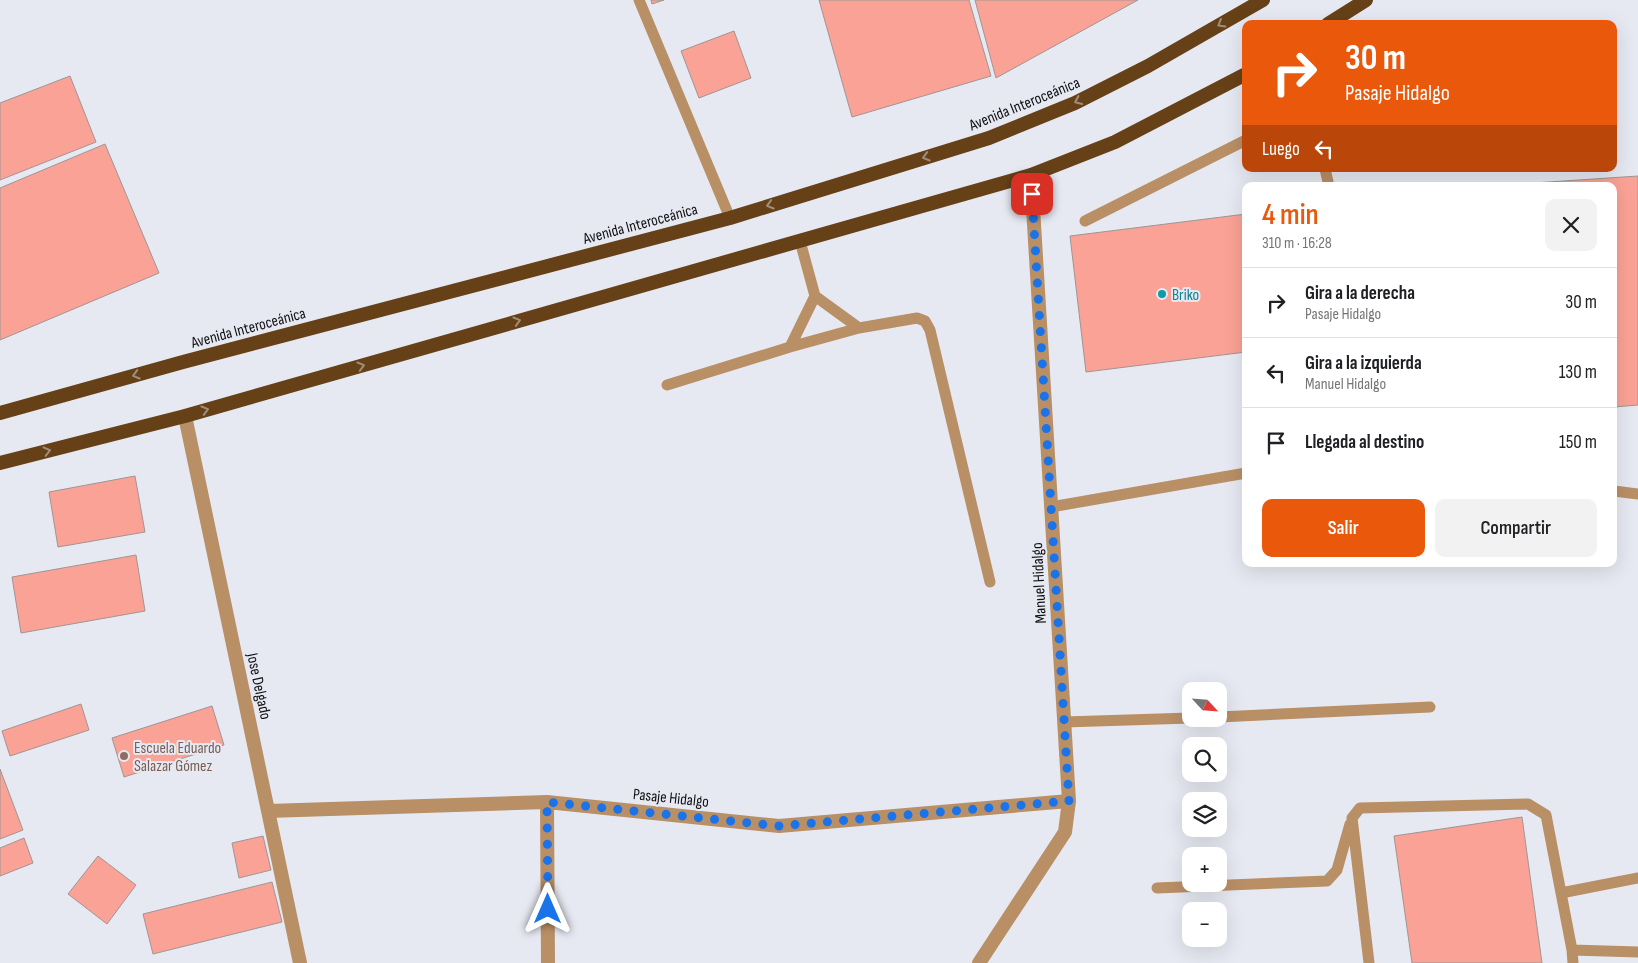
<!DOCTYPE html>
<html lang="es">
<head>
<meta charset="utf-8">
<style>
  body { margin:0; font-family:"Sofia Sans Condensed",sans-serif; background:#f2f2f2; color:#202124; height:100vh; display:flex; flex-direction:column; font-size:19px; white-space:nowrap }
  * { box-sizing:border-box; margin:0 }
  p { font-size:16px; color:#757577 }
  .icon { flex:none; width:28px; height:28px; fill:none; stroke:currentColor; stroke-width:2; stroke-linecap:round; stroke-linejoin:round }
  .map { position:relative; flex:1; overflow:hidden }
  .drawer { position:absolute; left:1242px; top:182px; width:375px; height:385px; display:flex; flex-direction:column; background:#fff; border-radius:10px; box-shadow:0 5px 20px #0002 }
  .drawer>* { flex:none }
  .banner { position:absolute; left:1242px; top:20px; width:375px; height:152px; border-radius:10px; box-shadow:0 5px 20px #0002; background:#ea580c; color:#fff; overflow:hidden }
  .needle { width:32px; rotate:116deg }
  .controls { position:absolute; left:1182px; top:682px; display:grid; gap:10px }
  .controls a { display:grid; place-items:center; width:45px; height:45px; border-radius:10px; background:#fff; box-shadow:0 5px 20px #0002; font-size:25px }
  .pin { position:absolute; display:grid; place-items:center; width:42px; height:42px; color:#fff; margin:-21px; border-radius:10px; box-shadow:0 2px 8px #0006 }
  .me { position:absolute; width:55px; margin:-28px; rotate:0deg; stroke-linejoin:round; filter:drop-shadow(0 0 4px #0008) }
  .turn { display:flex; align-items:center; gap:18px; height:105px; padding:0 20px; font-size:22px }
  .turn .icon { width:65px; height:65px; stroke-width:2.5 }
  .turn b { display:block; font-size:35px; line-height:42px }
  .then { display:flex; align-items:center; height:48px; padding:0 20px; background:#0003; gap:10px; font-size:19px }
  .round { display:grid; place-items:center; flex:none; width:52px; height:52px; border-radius:10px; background:#f2f2f2 }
  .summary { display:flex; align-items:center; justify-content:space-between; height:85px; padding:0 20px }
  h1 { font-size:30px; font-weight:600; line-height:38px; color:#ea580c }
  .action { display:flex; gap:10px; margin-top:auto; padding:10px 20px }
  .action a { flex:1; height:58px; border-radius:10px; background:#ea580c; color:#fff; font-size:20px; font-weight:600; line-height:58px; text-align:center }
  .action a+a { background:#f2f2f2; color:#202124 }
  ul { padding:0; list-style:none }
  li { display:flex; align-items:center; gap:15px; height:70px; padding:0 20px; border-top:1px solid #e0e0e0 }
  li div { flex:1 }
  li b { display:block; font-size:19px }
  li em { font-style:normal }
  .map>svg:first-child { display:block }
  .building { fill:#faa295; stroke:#9f9594 }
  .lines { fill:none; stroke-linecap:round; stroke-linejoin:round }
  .service { stroke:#b98f66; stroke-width:11 }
  .minor { stroke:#b98f66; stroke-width:14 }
  .trunk { stroke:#664118; stroke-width:14 }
  .oneway { stroke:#a08d7a }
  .route { stroke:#1a73e8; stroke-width:9; stroke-dasharray:0 16.2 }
  .culture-dot { fill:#0f9aa8; stroke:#e7e9f2; stroke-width:2 }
  .education-dot { fill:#8d6e63; stroke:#e7e9f2; stroke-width:2 }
  .labels { text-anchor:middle; stroke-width:4; stroke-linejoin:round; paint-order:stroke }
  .street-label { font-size:16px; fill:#111114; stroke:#e7e9f2 }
  .culture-label { font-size:16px; fill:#0d838f; stroke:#e7e9f2; text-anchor:start }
  .education-label { font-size:16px; fill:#785e54; stroke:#e7e9f2; text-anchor:start }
</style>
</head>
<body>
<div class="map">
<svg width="1638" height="963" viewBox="0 0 1638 963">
  <rect width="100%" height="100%" fill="#e7e9f2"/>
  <path class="building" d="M651,0H664L652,4Z
    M819,0H969L991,76L852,117Z
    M975,0H1138L996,78Z
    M734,31L751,78L699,98L681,51Z
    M70,76L96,142L0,180V103Z
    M105,144L159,273L0,340V188Z
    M1638,176V405L1614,407V186H1489Z
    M1246,214V352L1086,372L1070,236Z
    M135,476L145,532L58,547L49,492Z
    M136,555L145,611L21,633L12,577Z
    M81,704L89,730L10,756L2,731Z
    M212,706L224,745L124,777L112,738Z
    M0,769L23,830L0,839Z
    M1522,817L1542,963H1412L1394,836Z
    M263,836L271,870L239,878L232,843Z
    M24,838L33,863L0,876V848Z
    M98,856L136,885L107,924L68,894Z
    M272,882L282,922L153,954L143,914Z"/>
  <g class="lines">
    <path class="service" d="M639,0L730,218
      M1325,169L1329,186
      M1085,221L1246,140
      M800,241L815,296L859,328L917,318L925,321L930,330L990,582
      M790,347L859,328
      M667,385L790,347L815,296
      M1614,491L1638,494
      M1051,507L1246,473
      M1219,717L1430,707
      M1064,722L1191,718
      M1157,888L1327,881L1337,870L1350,824
      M1561,893L1638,878
      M1369,963L1352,818L1360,808L1528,804L1546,815L1572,950
      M1573,963L1572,950L1638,952"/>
    <path class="minor" d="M185,416L300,963
      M547,802L548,963
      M268,811L547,802L779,826L1069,801
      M979,963L1065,832L1069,801L1031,175"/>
    <path class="trunk" d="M1328,24L1366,0
      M0,413L183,362L730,218L989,138L1075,103L1148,66L1263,0
      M0,463L185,416L1031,175L1115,142L1246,74"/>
  </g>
  <defs><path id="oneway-chevron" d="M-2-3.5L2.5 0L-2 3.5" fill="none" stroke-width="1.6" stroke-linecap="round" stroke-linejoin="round" transform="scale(1.25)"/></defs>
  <g class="oneway">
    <use href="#oneway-chevron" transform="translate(1221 24) rotate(150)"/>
    <use href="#oneway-chevron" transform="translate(1078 101) rotate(155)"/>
    <use href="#oneway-chevron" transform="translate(926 157) rotate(163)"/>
    <use href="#oneway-chevron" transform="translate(770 205) rotate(163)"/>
    <use href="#oneway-chevron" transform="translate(517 321) rotate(-16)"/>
    <use href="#oneway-chevron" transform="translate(361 366) rotate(-16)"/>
    <use href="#oneway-chevron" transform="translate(136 375) rotate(164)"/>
    <use href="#oneway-chevron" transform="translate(205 410) rotate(-16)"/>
    <use href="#oneway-chevron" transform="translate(47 451) rotate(-14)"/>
  </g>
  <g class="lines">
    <path class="route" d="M548,909L547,802L779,826L1069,801L1032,194"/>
  </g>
  <circle class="culture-dot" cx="1162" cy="294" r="5"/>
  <circle class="education-dot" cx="124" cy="756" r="5"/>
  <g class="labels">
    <g class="street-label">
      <text transform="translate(1024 103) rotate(-22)" y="6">Avenida Interoceánica</text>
      <text transform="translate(640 223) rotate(-15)" y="6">Avenida Interoceánica</text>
      <text transform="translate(248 327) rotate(-15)" y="6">Avenida Interoceánica</text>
      <text transform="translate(1038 583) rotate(-93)" y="6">Manuel Hidalgo</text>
      <text transform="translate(260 686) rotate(78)" y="6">Jose Delgado</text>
      <text transform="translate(671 797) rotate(6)" y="6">Pasaje Hidalgo</text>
    </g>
    <g class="culture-label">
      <text x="1172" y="300">Briko</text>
    </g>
    <g class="education-label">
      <text x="134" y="753">Escuela Eduardo<tspan x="134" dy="18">Salazar Gómez</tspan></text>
    </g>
  </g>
</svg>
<div class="controls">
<a><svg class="needle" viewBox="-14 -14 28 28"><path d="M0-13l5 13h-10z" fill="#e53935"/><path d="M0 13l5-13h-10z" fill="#757577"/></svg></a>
<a><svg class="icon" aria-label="search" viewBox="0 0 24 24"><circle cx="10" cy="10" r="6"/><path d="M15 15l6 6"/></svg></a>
<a><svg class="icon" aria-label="layers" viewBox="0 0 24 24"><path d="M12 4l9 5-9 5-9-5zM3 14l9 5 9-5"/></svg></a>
<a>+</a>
<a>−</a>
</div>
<div class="pin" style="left:1032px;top:194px;background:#d93025"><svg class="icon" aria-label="arrive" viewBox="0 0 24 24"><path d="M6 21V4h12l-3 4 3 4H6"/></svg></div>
<svg class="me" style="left:548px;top:909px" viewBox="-20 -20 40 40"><path d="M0-17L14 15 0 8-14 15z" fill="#1a73e8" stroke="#fff" stroke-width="4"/></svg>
<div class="banner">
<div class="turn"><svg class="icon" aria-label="right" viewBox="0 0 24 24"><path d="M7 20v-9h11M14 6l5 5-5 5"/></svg><div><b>30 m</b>Pasaje Hidalgo</div></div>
<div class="then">Luego<svg class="icon" aria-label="left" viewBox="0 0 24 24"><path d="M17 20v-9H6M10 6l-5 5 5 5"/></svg></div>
</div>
<section class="drawer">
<div class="summary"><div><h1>4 min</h1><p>310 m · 16:28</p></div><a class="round"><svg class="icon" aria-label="close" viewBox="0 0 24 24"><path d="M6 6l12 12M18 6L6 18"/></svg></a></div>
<ul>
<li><svg class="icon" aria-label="right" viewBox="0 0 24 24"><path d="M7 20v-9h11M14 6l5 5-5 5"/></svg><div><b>Gira a la derecha</b><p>Pasaje Hidalgo</p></div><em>30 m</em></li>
<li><svg class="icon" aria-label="left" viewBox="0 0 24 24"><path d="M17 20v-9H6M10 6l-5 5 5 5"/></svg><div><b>Gira a la izquierda</b><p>Manuel Hidalgo</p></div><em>130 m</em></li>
<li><svg class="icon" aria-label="arrive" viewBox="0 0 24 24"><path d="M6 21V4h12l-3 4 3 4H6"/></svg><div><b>Llegada al destino</b></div><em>150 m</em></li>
</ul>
<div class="action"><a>Salir</a><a>Compartir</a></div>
</section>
</div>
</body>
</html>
